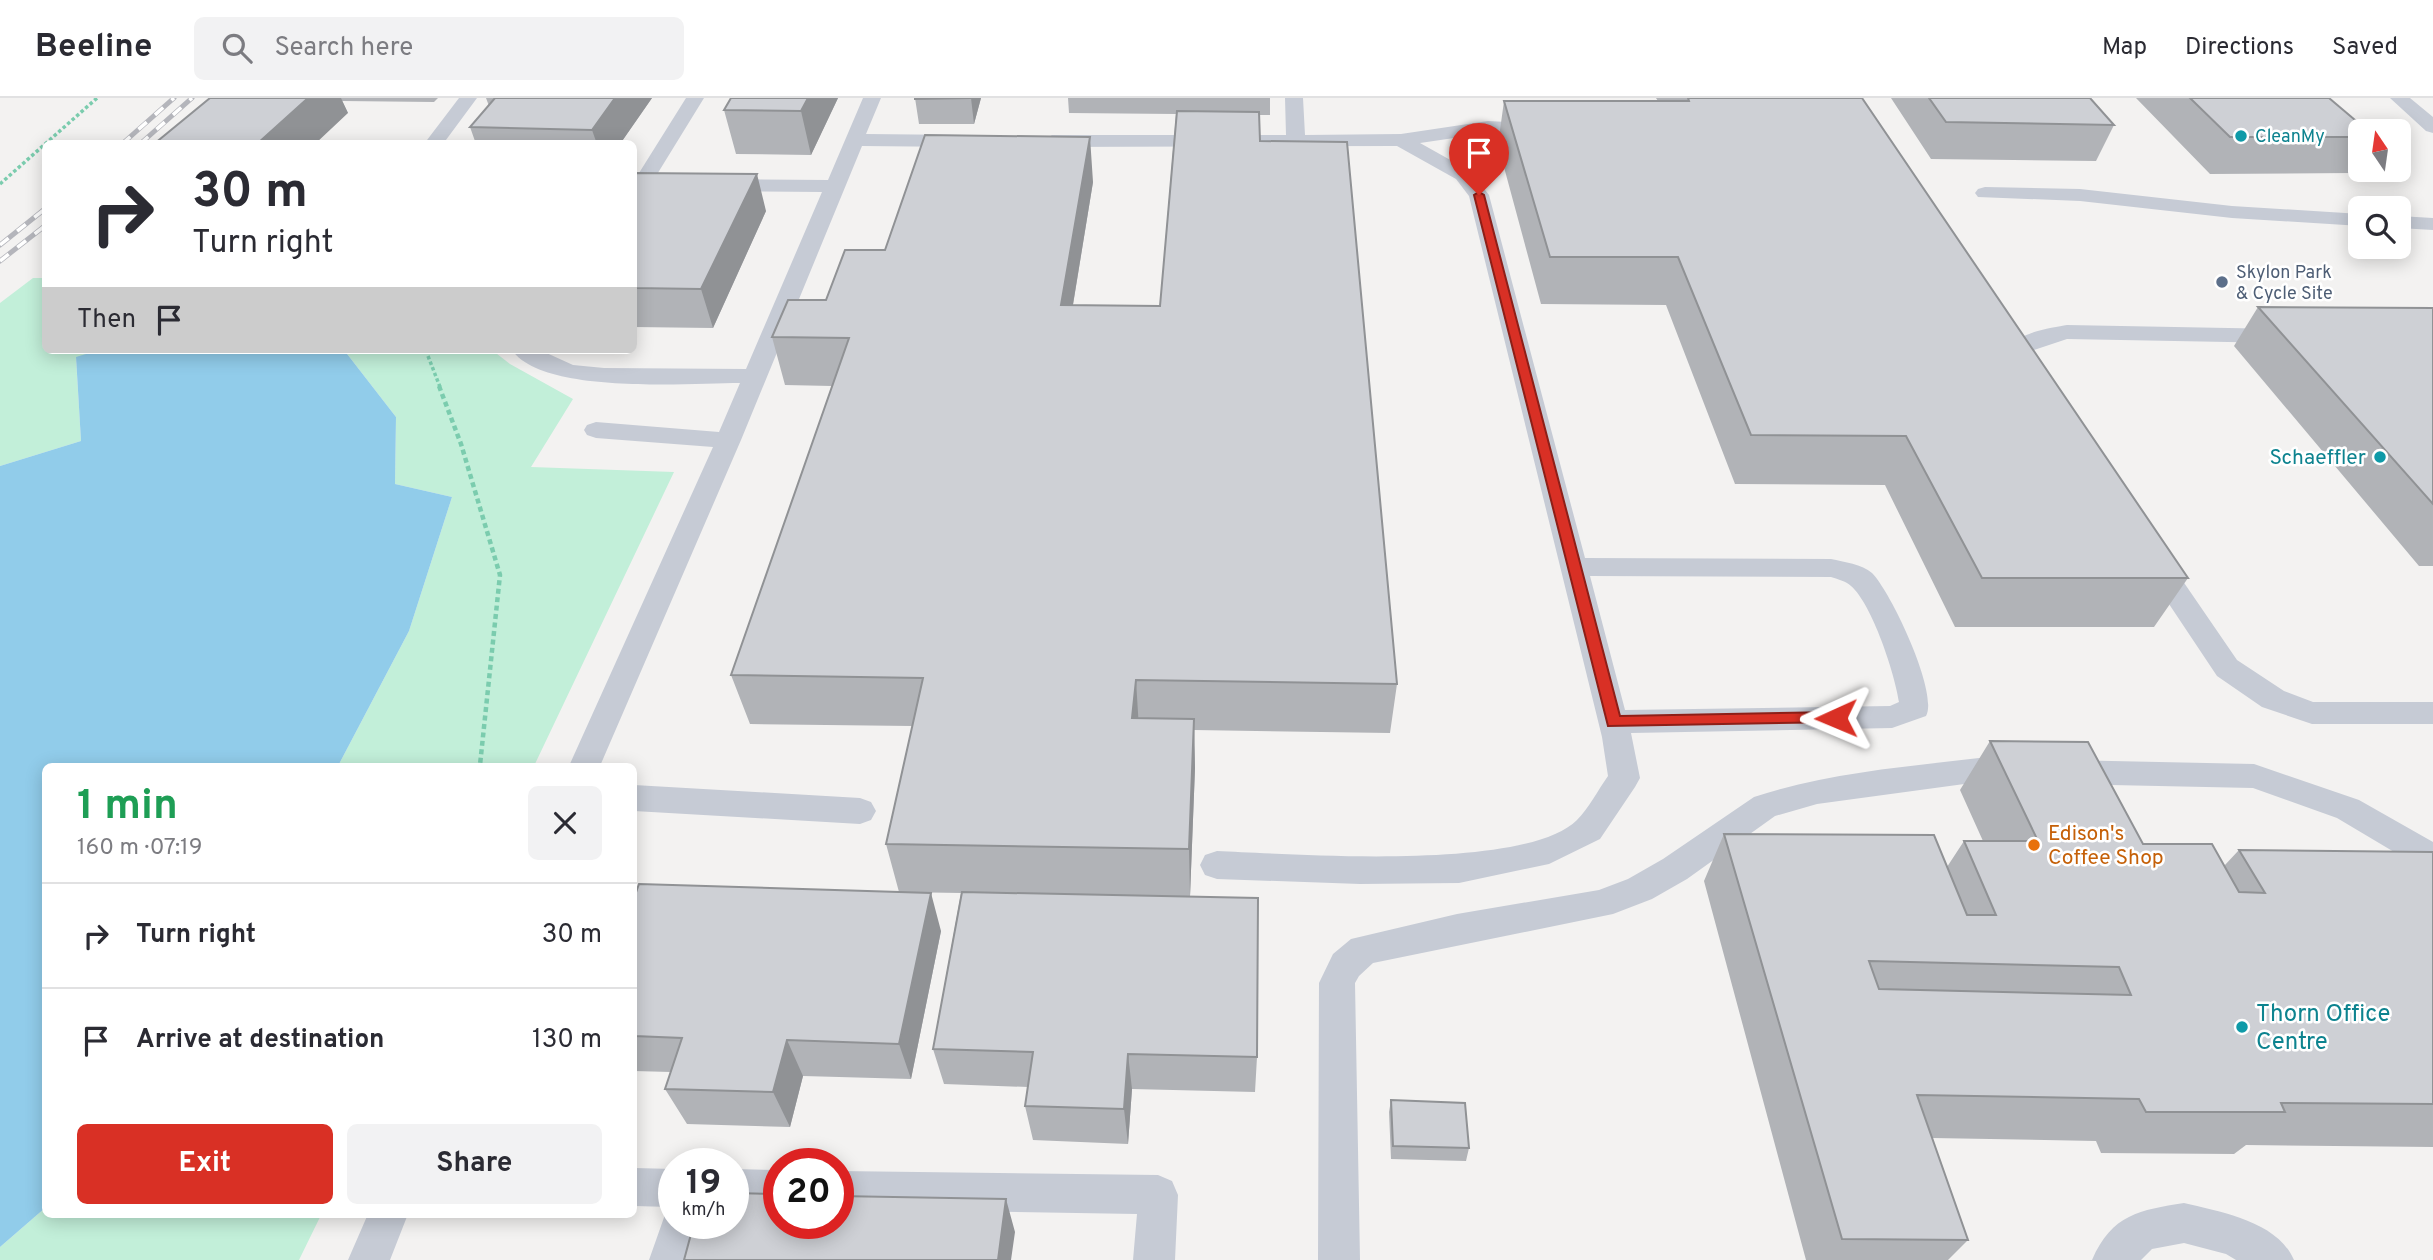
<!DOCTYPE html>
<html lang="en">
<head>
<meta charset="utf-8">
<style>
  body { margin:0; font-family:Overpass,sans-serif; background:#f2f2f3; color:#2b2b33; height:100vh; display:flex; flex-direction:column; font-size:26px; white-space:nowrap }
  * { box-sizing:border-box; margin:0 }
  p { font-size:23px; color:#7c7c81 }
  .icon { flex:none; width:38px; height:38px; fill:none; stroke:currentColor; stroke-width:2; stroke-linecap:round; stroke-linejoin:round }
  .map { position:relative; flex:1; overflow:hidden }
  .side { position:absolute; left:42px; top:665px; width:595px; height:455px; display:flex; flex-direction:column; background:#fff; border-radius:10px; box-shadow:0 4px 18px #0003 }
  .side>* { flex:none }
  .hud { position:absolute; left:42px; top:42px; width:595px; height:214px; border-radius:10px; box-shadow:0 4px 18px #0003; background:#fff; color:#2b2b33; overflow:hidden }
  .needle { width:46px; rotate:347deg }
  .tools { position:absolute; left:2348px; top:21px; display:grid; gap:14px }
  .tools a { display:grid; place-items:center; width:63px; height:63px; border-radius:10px; background:#fff; box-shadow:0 4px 18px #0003; font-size:35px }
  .speed { position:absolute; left:658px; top:1050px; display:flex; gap:14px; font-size:35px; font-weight:700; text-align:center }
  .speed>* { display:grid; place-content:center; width:91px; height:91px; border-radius:50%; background:#fff; box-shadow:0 4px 18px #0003; line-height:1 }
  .speed small { font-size:18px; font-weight:400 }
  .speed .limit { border:10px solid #d22; background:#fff; color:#111 }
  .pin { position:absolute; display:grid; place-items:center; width:60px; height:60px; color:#fff; margin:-72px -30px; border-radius:50% 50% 50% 0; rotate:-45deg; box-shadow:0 0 7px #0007 }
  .pin .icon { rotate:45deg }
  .me { position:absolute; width:77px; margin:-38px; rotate:269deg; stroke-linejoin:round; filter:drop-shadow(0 0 5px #0008) }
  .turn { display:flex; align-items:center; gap:24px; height:147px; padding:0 35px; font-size:32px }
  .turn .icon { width:91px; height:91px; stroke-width:2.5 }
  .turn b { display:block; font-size:49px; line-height:60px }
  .then { display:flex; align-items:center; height:66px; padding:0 35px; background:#0003; gap:14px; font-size:26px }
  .round { display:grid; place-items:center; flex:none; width:74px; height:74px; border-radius:10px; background:#f2f2f3 }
  .overview { display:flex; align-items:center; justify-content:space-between; height:119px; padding:0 35px }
  h1 { font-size:42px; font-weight:700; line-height:52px; color:#1e9e55 }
  .cta { display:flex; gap:14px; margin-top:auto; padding:14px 35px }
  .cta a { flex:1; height:80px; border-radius:10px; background:#d93025; color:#fff; font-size:28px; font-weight:700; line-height:80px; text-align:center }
  .cta a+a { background:#f2f2f3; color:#2b2b33 }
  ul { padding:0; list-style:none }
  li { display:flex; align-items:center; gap:21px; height:105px; padding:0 35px; border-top:2px solid #e1e1e2 }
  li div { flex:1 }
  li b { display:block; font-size:26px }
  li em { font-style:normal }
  header { display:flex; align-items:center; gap:42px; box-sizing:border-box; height:98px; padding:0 35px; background:#fff; border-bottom:2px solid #e1e1e2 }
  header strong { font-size:33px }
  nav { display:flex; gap:38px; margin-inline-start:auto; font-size:24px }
  .search { width:490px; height:63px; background:#f2f2f3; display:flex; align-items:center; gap:18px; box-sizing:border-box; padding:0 24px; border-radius:10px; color:#7c7c81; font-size:26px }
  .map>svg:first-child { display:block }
  .green { fill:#c2efd9 }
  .water { fill:#91ccea }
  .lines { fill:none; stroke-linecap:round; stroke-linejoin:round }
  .path-far1 { stroke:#7bccae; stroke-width:3.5; stroke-dasharray:3.5 2.5; stroke-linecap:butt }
  .path { stroke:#7bccae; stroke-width:4.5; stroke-dasharray:5 3.5; stroke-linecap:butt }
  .service { fill:#c6cbd5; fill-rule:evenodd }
  .rail-casing { stroke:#b4b5bb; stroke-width:5 }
  .rail { stroke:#fff; stroke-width:3.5; stroke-dasharray:11; stroke-linecap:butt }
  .wall { fill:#b1b3b7 }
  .shaded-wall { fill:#909295 }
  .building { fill:#ced0d5; stroke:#909295; stroke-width:2; fill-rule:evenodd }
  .route { fill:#d93025; stroke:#8d1f18; stroke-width:2 }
  .culture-dot { fill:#0f9aa8; stroke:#fff; stroke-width:2.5 }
  .service-dot { fill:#5c6f8a; stroke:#fff; stroke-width:2.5 }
  .food-dot { fill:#e8710a; stroke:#fff; stroke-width:2.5 }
  .labels { text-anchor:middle; stroke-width:5; stroke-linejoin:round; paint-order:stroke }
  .far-culture-label { font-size:18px; fill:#0d838f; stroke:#fff; text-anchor:start }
  .far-service-label { font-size:18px; fill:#4e5e75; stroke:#fff; text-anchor:start }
  .culture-label { font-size:21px; fill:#0d838f; stroke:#fff; text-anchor:end }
  .food-label { font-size:21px; fill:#c56008; stroke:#fff; text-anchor:start }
  .near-culture-label { font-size:24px; fill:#0d838f; stroke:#fff; text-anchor:start }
</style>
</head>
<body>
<header>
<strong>Beeline</strong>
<div class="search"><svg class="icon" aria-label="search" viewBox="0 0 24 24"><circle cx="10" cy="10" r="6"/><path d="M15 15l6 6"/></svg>Search here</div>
<nav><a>Map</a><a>Directions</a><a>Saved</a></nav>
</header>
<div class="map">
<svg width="2433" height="1162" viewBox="0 0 2433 1162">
  <rect width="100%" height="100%" fill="#f3f2f1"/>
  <path class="green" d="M33,180H45L46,252H99L76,260L81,343L0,368V205Z
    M344,252H492L510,266L573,301L531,369L674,374L534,668H338L409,533L452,399L395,386L396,319Z
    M45,1110L46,1116L321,1117L299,1162H0V1149Z"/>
  <path class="water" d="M99,252H248L259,256L285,252H344L396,319L395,386L452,399L409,533L338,668H46L45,1110L0,1149V368L81,343L76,259Z"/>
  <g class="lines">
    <path class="path-far1" d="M0,86L97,0
      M428,258L440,289"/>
    <path class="path" d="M439,288L461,346L500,477L480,667"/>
    <path class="service" d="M459,0H477L443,46H424Z
      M686,0H704L648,91H634V83Z
      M863,0H881L866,36L964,37L974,43L964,49L862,48L741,342L600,668H569L713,349L596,340L587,337L584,332L587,327L596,324L719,334L740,285C689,285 543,297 512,252H540L573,267L604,270L746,271L822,94L720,93L713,91L710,87L713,83L720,81L828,82Z
      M1285,0H1303L1305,37L1401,36L1488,23L1547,26L1549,30L1540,36L1488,35L1420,45L1470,73L1489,97L1585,460L1831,461C1844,464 1862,466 1872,475C1891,494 1939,595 1926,618L1892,630L1631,635L1640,680L1635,689L1600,741L1549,766L1459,785L1360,786L1217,781L1205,777L1200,767L1205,757L1217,753C1293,756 1524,774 1577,722C1589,710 1598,692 1608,678L1602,639L1469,98L1456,81L1397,48L1052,49L1042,43L1052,37H1286ZM1590,478L1831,479C1837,481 1846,483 1851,488C1872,506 1895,576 1899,604L1890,608L1625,612Z
      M2390,0H2410L2433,19V35L2426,33Z
      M1985,89L2080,91L2232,108L2361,116V128L2232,120L2080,103L1978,99L1975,95L1978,91Z
      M2399,118L2433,120V132L2399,130Z
      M2067,227L2282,231L2290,233L2293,238L2290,243L2282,245L2067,241L2034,252V259L2047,279L2043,284H2027C2022,277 2014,268 2011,260C2002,236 2051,230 2067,227Z
      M2155,455L2165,457L2237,562L2284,593L2313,604H2433V626H2312L2262,609L2217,578L2141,464L2145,457Z
      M1979,660L2011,661L2022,664L2027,673L2022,682L2011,685L1979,684L1817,706L1775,718L1687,781L1652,801L1613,816L1373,865L1359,878L1355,885L1360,1162H1318L1319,885L1333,856L1351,841L1457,816L1599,792L1628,781L1663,761L1754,699C1827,675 1903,669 1979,660Z
      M2064,662L2254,666L2359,702L2433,744V774L2421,770L2337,720L2253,690L2064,686L2053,683L2048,674L2053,665Z
      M634,687L860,700L871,704L876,713L871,722L860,726L634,713Z
      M634,1070L674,1071V1125H701L691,1162H649L667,1111L670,1109L634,1108Z
      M733,1071L779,1072V1110L733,1109Z
      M838,1073L1158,1077L1172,1083L1178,1097L1175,1162H1133L1137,1116L838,1111Z
      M2184,1105C2221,1114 2277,1123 2294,1162H2236L2226,1156L2184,1145L2152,1151L2141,1162H2092C2112,1116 2140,1112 2184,1105Z
      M368,1116H408L390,1162H348Z"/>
    <g class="rail-casing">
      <path id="rail" d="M122,46L174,0
        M140,46L192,0
        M0,147L46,110
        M0,163L46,127"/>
    </g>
    <use href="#rail" class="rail"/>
  </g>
  <path class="wall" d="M210,0H438L434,4L342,3L348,15Z
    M486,0H652L620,46H476L470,29L489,8Z
    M838,0L811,57L736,56L724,12Z
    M915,0H981L974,26H919Z
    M1068,0H1270V17H1259L1260,43L1397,586L1390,635L1194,632L1195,670L1190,798L1257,959L1255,994L1132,991L1128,1046L1033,1042L1025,1008L1028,989L944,986L933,951L961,795L899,794L886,746L912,628L750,626L731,577L832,288L785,287L772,239L826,202L885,152L1093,84L1073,207L1160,208L1176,16L1069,15Z
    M1656,0H1862L2188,480L2154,529H1955L1885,387L1735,386L1666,207L1541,206L1498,47L1504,3H1658Z
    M1891,0H2090L2114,27L2096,63L1931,61Z
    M2136,0H2329L2361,33V62L2352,75L2210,76Z
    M634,75L766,113L713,230L634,229Z
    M2258,209L2433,210V468H2419L2234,248Z
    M1990,643L2143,746L2224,768L2239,752L2433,754V1049L2246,1047L2234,1056L2101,1055L2096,1043L1932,1040L1968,1142L1948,1162H1806L1704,783L1724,736L1947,769L1964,743H1983L1960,692Z
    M634,800L941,833L911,981L803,978L790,1029L687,1026L665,991L671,974L634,973Z
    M1391,1002L1469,1050L1466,1063L1391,1061L1389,1014Z"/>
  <path class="shaded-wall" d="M308,0H341L348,15L315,46H257Z
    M615,0H652L620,46H597L592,32Z
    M808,0H838L811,57L801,13Z
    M971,0H981L974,26Z
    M1090,39L1093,84L1065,255L1061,207Z
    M757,76L766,113L713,230L701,191Z
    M1136,582L1139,631L1132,620Z
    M1194,621L1195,670L1190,798L1189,751Z
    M931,795L941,833L911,981L899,946Z
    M787,942L803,978L790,1029L773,994Z
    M1128,956L1132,991L1128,1046L1124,1011Z
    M1006,1101L1015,1134L1011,1162H998Z"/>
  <path class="building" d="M210,0H308L257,46H154Z
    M495,0H615L592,32L470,29Z
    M731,0H808L801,13L724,12Z
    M915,0H971L915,1Z
    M1688,0H1862L2188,480H1982L1906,338L1751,337L1678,159H1550L1504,3H1689Z
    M1929,0H2090L2114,27L1946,24Z
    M2190,0H2329L2368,33H2361V39H2230Z
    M1177,13L1259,14L1260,43L1347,44L1397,586L1136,582L1132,620L1194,621L1189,751L886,746L923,580L731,577L849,240L772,239L788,202H826L845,152H885L925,37L1090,39L1061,207L1160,208Z
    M634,75L757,76L701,191L634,190V127L635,124H634Z
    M2258,209L2433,210V406Z
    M1990,643L2088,644L2143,746H2212L2239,794L2265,795L2239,752L2433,754V1006L2281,1005L2285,1014H2146L2139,1001L1917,997L1968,1142L1842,1141L1724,736L1934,737L1967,817H1996L1964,743H2038ZM1869,863L2119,869L2131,897L1879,891Z
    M639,786L931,795L899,946L787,942L773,994L665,991L682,940L634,938V800Z
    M962,794L1258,800L1257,959L1128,956L1124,1011L1025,1008L1033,954L933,951Z
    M1391,1002L1465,1005L1469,1050L1393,1048Z
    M733,1095L779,1096V1125H838V1098L1006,1101L998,1162H684L694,1125H733Z"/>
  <path class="route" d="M1479,94L1484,97L1620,618L1836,614L1845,620L1842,624L1608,628L1474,97Z"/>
  <g class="culture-dot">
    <circle cx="2241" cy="38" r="7"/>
    <circle cx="2380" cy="359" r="7"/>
    <circle cx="2242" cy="929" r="7"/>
  </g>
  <circle class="service-dot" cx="2222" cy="184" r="7"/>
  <circle class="food-dot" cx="2034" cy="747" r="7"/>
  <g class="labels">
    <g class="far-culture-label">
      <text x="2255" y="44">CleanMy</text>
    </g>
    <g class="far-service-label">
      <text x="2236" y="180">Skylon Park<tspan x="2236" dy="21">&amp; Cycle Site</tspan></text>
    </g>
    <g class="culture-label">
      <text x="2366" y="366">Schaeffler</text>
    </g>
    <g class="food-label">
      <text x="2048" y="742">Edison's<tspan x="2048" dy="24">Coffee Shop</tspan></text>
    </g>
    <g class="near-culture-label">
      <text x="2256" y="923">Thorn Office<tspan x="2256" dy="28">Centre</tspan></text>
    </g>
  </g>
</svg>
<div class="tools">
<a><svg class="needle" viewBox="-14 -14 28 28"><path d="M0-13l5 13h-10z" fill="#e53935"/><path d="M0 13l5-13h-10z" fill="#7c7c81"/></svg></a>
<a><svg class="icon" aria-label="search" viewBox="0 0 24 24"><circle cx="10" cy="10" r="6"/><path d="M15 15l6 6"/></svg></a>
</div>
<div class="speed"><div>19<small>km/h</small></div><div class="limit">20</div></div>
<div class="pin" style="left:1479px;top:97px;background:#d93025"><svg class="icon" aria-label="arrive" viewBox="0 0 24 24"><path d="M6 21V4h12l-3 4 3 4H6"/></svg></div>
<svg class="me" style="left:1836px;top:620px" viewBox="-20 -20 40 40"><path d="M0-17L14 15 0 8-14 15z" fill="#d93025" stroke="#fff" stroke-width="4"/></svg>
<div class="hud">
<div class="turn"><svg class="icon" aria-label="right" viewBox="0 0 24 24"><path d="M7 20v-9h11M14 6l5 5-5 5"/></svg><div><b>30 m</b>Turn right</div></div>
<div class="then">Then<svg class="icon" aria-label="arrive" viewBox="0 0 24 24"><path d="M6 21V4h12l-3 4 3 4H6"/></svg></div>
</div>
<section class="side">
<div class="overview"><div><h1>1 min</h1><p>160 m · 07:19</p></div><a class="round"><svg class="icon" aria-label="close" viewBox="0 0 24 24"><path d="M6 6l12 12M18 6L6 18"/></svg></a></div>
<ul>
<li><svg class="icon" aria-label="right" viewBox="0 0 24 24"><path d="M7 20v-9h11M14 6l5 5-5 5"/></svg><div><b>Turn right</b></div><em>30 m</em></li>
<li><svg class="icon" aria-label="arrive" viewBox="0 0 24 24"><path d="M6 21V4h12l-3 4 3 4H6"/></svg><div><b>Arrive at destination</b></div><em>130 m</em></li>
</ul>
<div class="cta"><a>Exit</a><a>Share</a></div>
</section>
</div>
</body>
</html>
